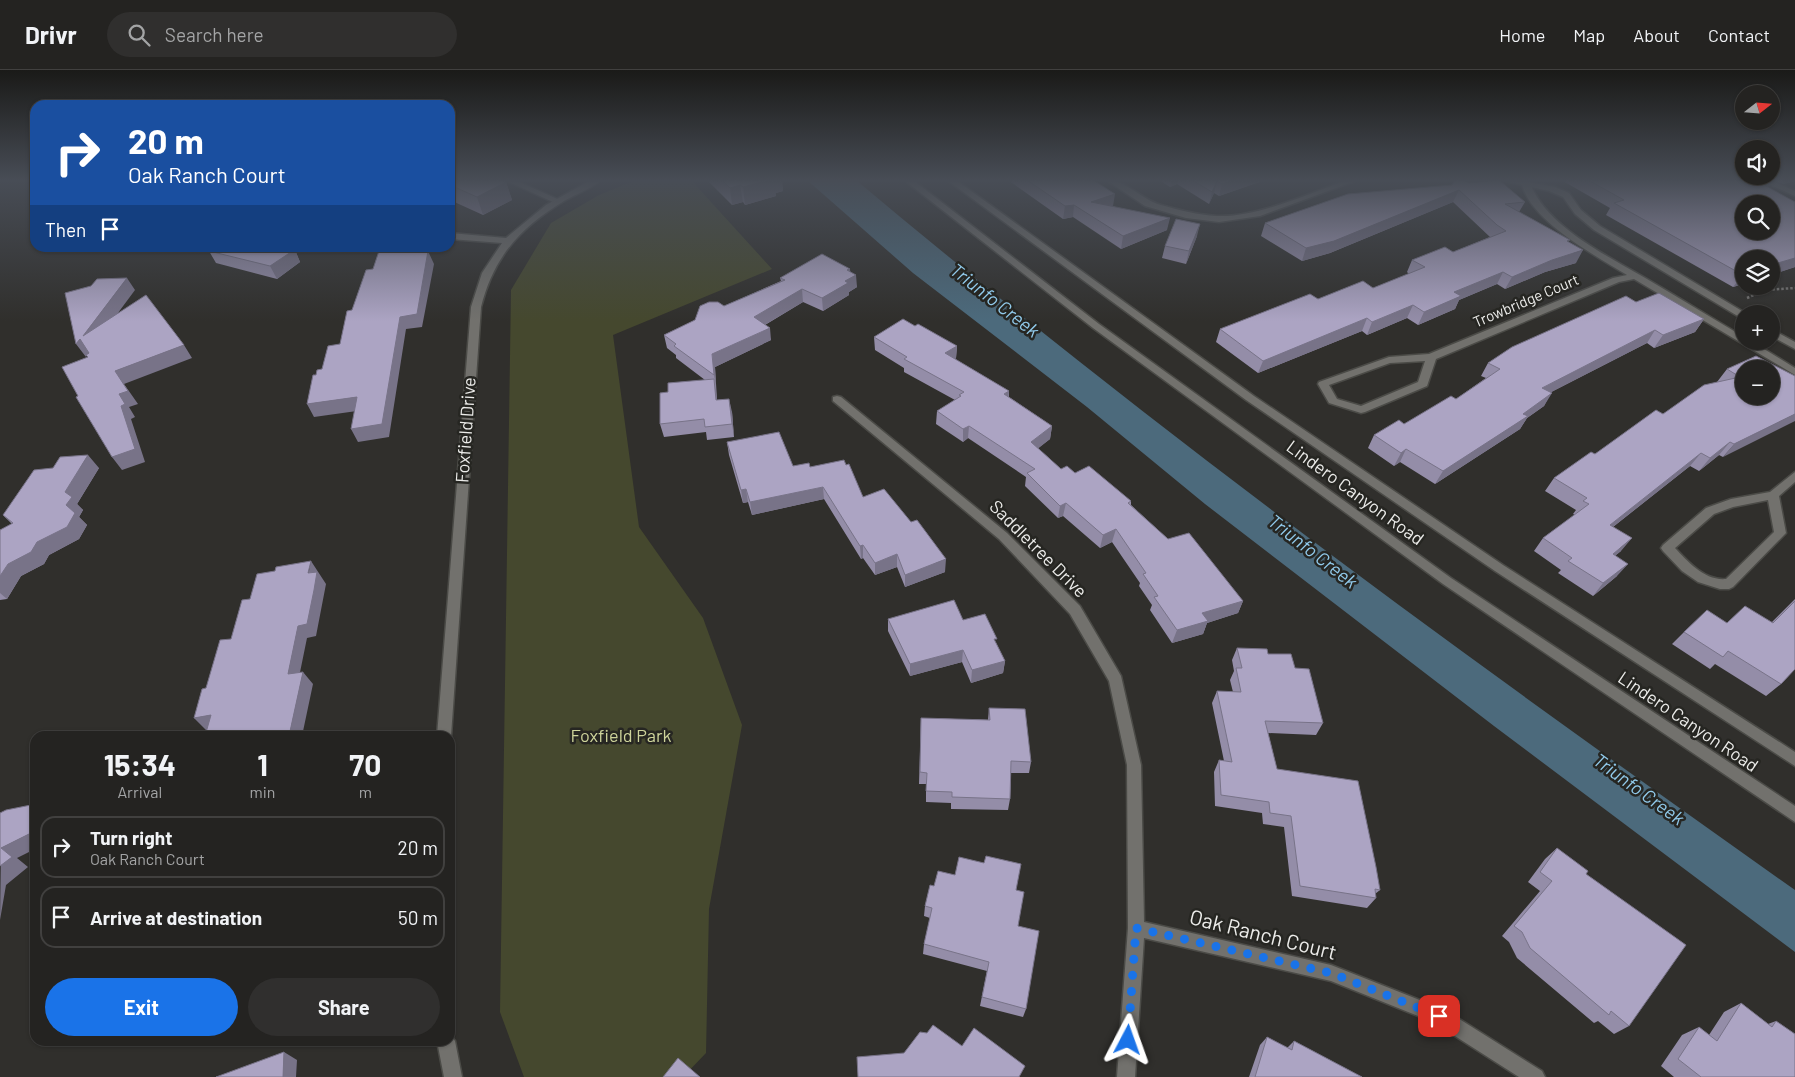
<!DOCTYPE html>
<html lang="en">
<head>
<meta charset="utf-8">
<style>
  body { margin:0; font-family:Barlow,sans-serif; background:#302f2e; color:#f1f3f6; height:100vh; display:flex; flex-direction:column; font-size:19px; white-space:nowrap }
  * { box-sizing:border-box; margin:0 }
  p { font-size:16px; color:#a3a4a5 }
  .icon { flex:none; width:28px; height:28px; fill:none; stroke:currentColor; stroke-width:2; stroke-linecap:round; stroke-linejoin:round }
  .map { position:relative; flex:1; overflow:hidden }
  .sheet { position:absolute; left:30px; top:661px; width:425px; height:315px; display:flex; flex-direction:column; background:#242321; border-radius:15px; box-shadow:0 1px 4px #0004,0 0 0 1px #41403f }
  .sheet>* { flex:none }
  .guide { position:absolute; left:30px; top:30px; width:425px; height:152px; border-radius:15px; box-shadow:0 1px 4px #0004,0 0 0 1px #41403f; background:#1a4fa0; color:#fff; overflow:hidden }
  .needle { width:32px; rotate:73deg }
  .fabs { position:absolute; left:1735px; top:15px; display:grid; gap:10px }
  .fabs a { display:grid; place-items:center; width:45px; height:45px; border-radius:50%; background:#242321; box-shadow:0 1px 4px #0004,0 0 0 1px #41403f; font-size:25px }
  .pin { position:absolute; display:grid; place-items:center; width:42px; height:42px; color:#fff; margin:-21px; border-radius:10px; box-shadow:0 2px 8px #0006 }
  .me { position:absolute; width:55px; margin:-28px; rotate:4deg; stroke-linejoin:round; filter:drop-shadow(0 0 4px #0008) }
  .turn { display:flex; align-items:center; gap:18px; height:105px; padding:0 15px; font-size:22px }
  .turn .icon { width:65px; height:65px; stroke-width:2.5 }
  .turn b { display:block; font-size:35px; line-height:42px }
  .then { display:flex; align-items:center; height:48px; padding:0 15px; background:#0003; gap:10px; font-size:19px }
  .eta { display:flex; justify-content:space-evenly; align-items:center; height:85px; text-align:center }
  .eta b { font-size:30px; font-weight:700; line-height:35px }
  .action { display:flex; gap:10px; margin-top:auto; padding:10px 15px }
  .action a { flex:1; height:58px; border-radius:30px; background:#1a73e8; color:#fff; font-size:20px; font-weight:700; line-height:58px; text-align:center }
  .action a+a { background:#302f2e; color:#f1f3f6 }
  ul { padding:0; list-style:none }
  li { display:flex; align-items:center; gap:15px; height:62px; margin:0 10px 8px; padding:0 5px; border:2px solid #41403f; border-radius:15px }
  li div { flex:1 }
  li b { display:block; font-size:19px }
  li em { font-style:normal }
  header { display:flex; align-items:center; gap:30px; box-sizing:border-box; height:70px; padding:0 25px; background:#242321; border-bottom:1px solid #41403f }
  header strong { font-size:24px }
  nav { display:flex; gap:28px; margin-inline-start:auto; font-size:18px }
  .search { width:350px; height:45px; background:#302f2e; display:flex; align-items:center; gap:12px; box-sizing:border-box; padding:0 18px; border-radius:28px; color:#a3a4a5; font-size:19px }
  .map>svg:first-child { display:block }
  .green { fill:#45482e }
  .water { fill:#4c6a7c }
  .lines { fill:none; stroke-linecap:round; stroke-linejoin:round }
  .service-casing { stroke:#4b4b47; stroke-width:3 }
  .minor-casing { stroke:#4b4b47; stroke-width:3 }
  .tertiary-casing { stroke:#4b4b47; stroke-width:3 }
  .path { stroke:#737270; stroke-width:2.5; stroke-dasharray:2.5 2; stroke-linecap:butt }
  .service { fill:#72716d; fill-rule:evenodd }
  .minor { fill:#72716d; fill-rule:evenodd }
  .tertiary { fill:#72716d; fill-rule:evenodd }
  .wall { fill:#948da8 }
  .shaded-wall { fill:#787388 }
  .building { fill:#aca4c3; stroke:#787388; fill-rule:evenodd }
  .route { stroke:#1a73e8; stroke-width:9; stroke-dasharray:0 16.2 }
  .labels { text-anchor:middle; stroke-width:5; stroke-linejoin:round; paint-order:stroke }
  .far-street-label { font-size:15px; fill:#ececea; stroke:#262622 }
  .street-label { font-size:18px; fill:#ececea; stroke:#262622 }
  .park-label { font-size:18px; fill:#ced49b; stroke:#262622 }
  .water-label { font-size:19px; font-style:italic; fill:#91caeb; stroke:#262622 }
  .near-street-label { font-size:21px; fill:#ececea; stroke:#262622 }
</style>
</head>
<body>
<header>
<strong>Drivr</strong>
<div class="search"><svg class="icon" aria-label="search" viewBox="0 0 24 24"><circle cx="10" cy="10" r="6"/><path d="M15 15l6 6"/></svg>Search here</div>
<nav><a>Home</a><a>Map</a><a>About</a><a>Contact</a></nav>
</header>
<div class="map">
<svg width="1795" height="1007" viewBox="0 0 1795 1007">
  <rect width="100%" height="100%" fill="#302f2c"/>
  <path class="green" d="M636,110H691L772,199L613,265L639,457L703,548L742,655L709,839L706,983L683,1007H524L500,942L511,220L551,153L599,125Z"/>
  <path class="water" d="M807,110H856C1156,362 1475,594 1795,820V882L1494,656L1205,434L1087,337L913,203Z"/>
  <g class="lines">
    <g class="service-casing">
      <path id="service" d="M505,110H515L562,131L555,133Z
        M1522,111L1555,117L1569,123L1581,140L1600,156L1747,244H1744V249L1741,248L1594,160L1575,144L1563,127L1549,121L1522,115Z
        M1771,259L1795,272V279L1771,266Z"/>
    </g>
    <g class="minor-casing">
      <path id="minor" d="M591,110H601C591,119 576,124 564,131C520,158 494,186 481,237L451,666L450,668V666H437L471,237L482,203L502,173L450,169V163L506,168L546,135Z
        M1106,110C1125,109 1142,130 1161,135C1179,140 1198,145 1217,146C1256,148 1310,123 1347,110H1358L1260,146L1219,152L1186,148L1145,136Z
        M1501,110H1529C1544,157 1612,188 1652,212C1683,230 1713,249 1744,267V271H1751L1795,298V305L1634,209L1619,212L1436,289L1427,316L1365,342L1361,343L1329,333L1318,314L1319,312L1389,287L1429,284L1613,208L1627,205C1596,186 1532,152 1522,115ZM1425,291L1418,312L1361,336L1337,329L1329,315L1390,293Z
        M1760,110H1770L1795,121V126Z
        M837,326L841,327L1007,463L1080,536L1121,606L1141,695L1144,852L1331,895L1445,940L1542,1001L1545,1007H1519L1433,952L1331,911L1144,868L1135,1007H1117L1128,858L1127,695L1109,611L1070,544L999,469L833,331V327Z
        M1795,402V412L1779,426L1786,463L1733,517L1729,519H1720L1698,512L1682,501L1663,481L1661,478L1663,475L1706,438L1731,429L1770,422ZM1768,430L1774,462L1726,509C1705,511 1688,492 1675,478L1714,444L1733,437Z
        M450,964L455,971L462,1007H444L437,971H450Z"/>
    </g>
    <g class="tertiary-casing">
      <path id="tertiary" d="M904,110H913L1099,254L1451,508L1795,736V752L1443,514L1093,258Z
        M947,110H956L1254,326L1503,495L1795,682V696L1495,501L1246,330Z"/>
    </g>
    <path class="path" d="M1747,228L1765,220L1795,218"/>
    <use href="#service" class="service"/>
    <use href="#minor" class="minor"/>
    <use href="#tertiary" class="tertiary"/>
  </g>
  <path class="wall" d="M450,110L506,112L512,130L483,145L450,130Z
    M707,110H782L783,121L776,123V126L745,135L743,132L732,135Z
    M1008,110H1093L1113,136L1167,160L1121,179L1073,147L1063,149Z
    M1159,110H1265L1219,126L1214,123L1209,134L1177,114L1170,117Z
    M1564,110H1774L1769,116L1767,117L1795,132V197L1733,217L1606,145L1610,138L1563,111Z
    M1774,110H1795V111L1783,114Z
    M1469,113L1525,132L1519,142L1569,172L1576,193L1545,202L1505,219L1497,214L1459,230L1455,239L1418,255L1407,248L1367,265L1362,261L1258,303L1216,272L1220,259L1318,229L1373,218L1409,204L1407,202L1412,190L1453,182L1490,167L1453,132L1330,183L1302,191L1261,166L1265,153Z
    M1197,166L1186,194L1162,188L1165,176Z
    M295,180L300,192L277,209L216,193L209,181Z
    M851,202L857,217L849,222V225L823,241L803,232L765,255L771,270L715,297L717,330L732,342L734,367L707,370L706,362L664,367L660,354L668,322L705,310L676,288V285L667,278L664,265L724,236L781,211L780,208Z
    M1636,232L1704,249L1695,262L1654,278L1647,273L1551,322L1544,336L1527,348L1520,359L1435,414L1400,392L1394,396L1368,378L1374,365L1404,354L1456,329L1486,308L1481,306L1488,293Z
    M915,256L957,276L956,288L955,289L1009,321V327L1052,356L1050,369L1038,378L1061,399L1075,403L1131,431V435L1168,469L1243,531L1238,543L1207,553L1203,564L1172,573L1150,540L1152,535L1139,516L1140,513L1112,472L1100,478L1063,446L1058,448L1025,416L1026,407L968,368L963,372L936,354L937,341L955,330L904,302V298L875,280L874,267Z
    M1727,299L1795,306L1723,387L1719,385L1699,401L1690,396L1613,457L1621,481L1616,485L1617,506L1593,526L1558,503L1561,500L1534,481L1543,468L1575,445L1573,444L1576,440L1545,421L1554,408L1717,312Z
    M727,372L793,396L810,397L846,395L863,427L945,502L905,517L897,497L875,505L863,488L861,489L824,429L752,445L748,432L743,433L729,385Z
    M53,398H99L77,434L83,440L79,447L87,455L79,469L49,485L44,494L21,506L7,529L0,530V460L12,454L3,445Z
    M1795,529V599L1781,614L1766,626L1715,594L1710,599L1672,574L1684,562L1727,553L1772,552Z
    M888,549L963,550L996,573L1005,591L1003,603L971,613L962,592L910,606L888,561Z
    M1237,578L1268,584L1295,598L1323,653L1316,665L1268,663L1277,699L1380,820L1375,824L1376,828L1367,838L1292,826L1284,757L1263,754L1262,743L1215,736L1214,702L1219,690L1224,691L1212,633L1217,621L1233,622L1230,610L1234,601L1232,590Z
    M989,638L1031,692L1029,703H1011L1010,729L1008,740L951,739V733L926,732V714H919L921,648L988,650Z
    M1557,778L1586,804L1629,956L1614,964L1598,951L1594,953L1517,888L1509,872L1502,866L1540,821L1528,812L1545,789Z
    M934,816L1016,820L1018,856L1026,939L1023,947L980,936L987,901L923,884L924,874L930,848L924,846L925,836Z
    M1741,933L1768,954L1776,951L1795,1007H1674L1661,996L1682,965L1699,957L1709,965L1724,942Z
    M1267,967L1287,978L1294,971L1362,1007H1249L1260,975Z"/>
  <path class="shaded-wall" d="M769,110H782L783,121L776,123V126L745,135L743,117Z
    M1172,110H1178L1177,114L1170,117Z
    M1234,110H1265L1219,126L1222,114Z
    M1753,110H1774L1769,116L1745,121Z
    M1785,110H1795V111L1783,114Z
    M1217,111L1214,123L1209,134L1212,122Z
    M506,112L512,130L483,145L477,127Z
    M740,115L743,132L732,135L730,118Z
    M1459,120L1453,132L1330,183L1302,191L1306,178Z
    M1115,124L1113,136L1091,132Z
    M1074,135L1073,147L1063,149L1065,136Z
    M1170,148L1167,160L1121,179L1123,166Z
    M1200,154L1197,166L1186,194L1189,181Z
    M284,178H299L295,180L300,192L277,209L270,196Z
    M417,178H422L424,183L416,182Z
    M1583,180L1576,193L1545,202L1505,219L1512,207L1552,190Z
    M428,181L434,194L422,257L406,259L389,367L358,372L351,359Z
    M1795,188V197L1771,205V195Z
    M850,199L851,208L856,205L857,217L849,222V225L823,241L822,228L847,200Z
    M1503,202L1497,214L1459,230L1455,239L1418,255L1424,242L1454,222Z
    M1744,204V214L1733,217L1743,205Z
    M127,208L135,220L92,278L83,266Z
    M802,219L803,232L756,260L754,247Z
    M1413,235L1407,248L1367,265L1372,252Z
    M1367,248L1362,261L1258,303L1263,291Z
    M1704,249L1695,262L1654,278L1663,265Z
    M770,258L771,270L715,297L716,318L714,305L712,284Z
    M1655,260L1647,273L1534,331L1542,318Z
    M80,269L89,282L86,287L76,274Z
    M184,275L192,288L124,314L138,334L129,337L135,347L131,349L145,392L122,400L112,387L121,336L115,301Z
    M957,276L956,288L945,296V283Z
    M714,309L716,322L718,343L716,330Z
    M1009,321L1008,334L1004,324Z
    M1552,323L1544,336L1527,348L1520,359L1435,414L1443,401Z
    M357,327L364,340L314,347L307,334Z
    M729,329L732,342L734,367L732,354Z
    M1795,344V351L1723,387L1734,374Z
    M969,356L968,368L963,372V359Z
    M1052,356L1050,369L1030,385L1031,372Z
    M1730,372L1719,385L1699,401L1710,388Z
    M1406,379L1400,392L1394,396L1401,383Z
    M1701,383L1690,396L1600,467L1610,455Z
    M88,385L99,398L77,434L83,440L79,447L87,455L79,469L49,485L44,494L21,506L7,529L0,523V506L8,494L37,472L65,422Z
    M823,417L824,429L752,445L750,432Z
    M746,419L748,432L743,433L741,420Z
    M1066,433L1063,446L1058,448L1060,436Z
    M1116,459L1112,472L1100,478L1103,465Z
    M1632,468L1621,481L1602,496L1613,484Z
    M863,475V488L861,489L860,476Z
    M897,484V497L875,505V493Z
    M946,489L945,502L905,517V505Z
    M311,491L326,514L316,566L307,568L297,617L288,604Z
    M1628,494L1617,506L1593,526L1603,513Z
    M1243,531L1238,543L1207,553L1203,564L1172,573L1177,560L1202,543Z
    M963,580L962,592L910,606V594Z
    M1005,591L1003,603L971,613L972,600Z
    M303,602L313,614L302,666H289Z
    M211,645L222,657L206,660L194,648Z
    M31,735L35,738V752Z
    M35,761V779L17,788L28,797L6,815L0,850L1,778Z
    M284,982L297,990L296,1007H283Z"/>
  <path class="building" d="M450,110H500L506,112L477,127L450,115Z
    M722,110H769L743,117L740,115L730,118Z
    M1027,110H1093L1115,124L1091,132L1170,148L1123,166L1074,135L1065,136Z
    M1192,110H1234L1222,114L1217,111L1212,122Z
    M1455,110H1463L1469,113L1499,110L1525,132L1505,134L1570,170L1567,171L1583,180L1552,190L1512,207L1503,202L1454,222L1461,226L1424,242L1413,235L1372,252L1367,248L1263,291L1220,259L1310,224L1318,229L1363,211L1373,218L1425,197L1412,190L1445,177L1453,182L1506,161L1497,155L1459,120L1334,171L1306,178L1265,153L1348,124L1452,115Z
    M1588,110H1755L1795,132V188L1771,195V189H1744V204L1743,205L1614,133L1624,130ZM1744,134H1771V161H1744Z
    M1176,149L1200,154L1189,181L1165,176Z
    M210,178H288H287L294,180L270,196L209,181Z
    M380,178H417L416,182L428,181L417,244L400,247L382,354L351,359L357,327L307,334L313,305H316L317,300L322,299L328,276L340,274L347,241L352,240L366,200L373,199Z
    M822,184L850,199L847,200L856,205L845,211L848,213L822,228L802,219L754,247L770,258L712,284L714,305L674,276L676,274L664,265L695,250L700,236L709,232H718L724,236L785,210L780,208Z
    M127,208L83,266L146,225L184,275L115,301L128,321L119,324L125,334L121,336L135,379L112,387L76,327L78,326L62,297L88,287L86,285L89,283L80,269L76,274L65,223L91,216L97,209Z
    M1659,223L1704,249L1663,265L1655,260L1542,318L1552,323L1523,344L1528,346L1443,401L1406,379L1401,383L1374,365L1399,350L1404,354L1451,326L1456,329L1500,299L1488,293L1512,277L1626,226L1636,232Z
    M903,249L915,256L918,254L957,276L945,283L1009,321L1004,324L1052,356L1031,372L1061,399L1067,396L1075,403L1089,396L1131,431L1128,433L1168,469L1189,463L1243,531L1202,543L1208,551L1177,560L1154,527L1158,526L1143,504L1146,503L1116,459L1103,465L1066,433L1060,436L1027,403L1035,399L969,356L963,359L937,341L961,326L959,325L964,322L904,289L907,287L874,267Z
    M1756,286L1795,306V344L1734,374L1730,372L1710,388L1701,383L1610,455L1632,468L1613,484L1628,494L1603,513L1568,491L1572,488L1543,468L1589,434L1583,431L1587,428L1554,408L1591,382L1595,384L1656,340L1663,344L1704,315L1740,307L1727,299ZM1744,299H1771V326H1744Z
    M714,309L716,330L729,329L732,354L705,357L704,349L660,354V323L668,322V313Z
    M779,362L793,396L809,393L810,397L844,390L846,395L849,394L863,427L884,419L911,452L917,450L946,489L905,505L897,484L875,493L863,475L860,476L823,417L750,432L746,419L741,420L727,372Z
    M88,385L65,422L72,427L66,435L75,443L67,457L37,472L31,482L8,494L0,506V460L13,453L3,445L34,400L53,398L60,387Z
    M311,491L308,503L317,502L314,520L307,554L298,556L288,604L303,602L289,666H205L211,645L194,648L202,619L206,618L220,570L231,569L242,530L250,529L257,504L275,501L276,497Z
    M954,530L963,550L985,544L997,569H994L1005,591L972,600L963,580L910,594L888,549Z
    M1795,531V599L1781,614L1728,581L1723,587L1684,562L1707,540L1727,553L1745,536L1773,553Z
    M1237,578L1267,579L1268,584H1291L1295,598L1309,599L1323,653L1265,651L1277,699L1358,711L1376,797L1380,820L1375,819L1376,828L1300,816L1291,746L1270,743L1269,732L1221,725L1219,690L1232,692L1217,621L1241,622L1236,598H1242Z
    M989,638L1025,639L1031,692L1011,691L1010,729L952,727V722L926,721L927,703L920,702L921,648L990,650Z
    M31,735L35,752V761L1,778L12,787L0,796V743L6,740Z
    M1557,778L1588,801L1586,804L1686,875L1629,956L1611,941L1609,945L1530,878L1522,862L1514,856L1552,811L1540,802Z
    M986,786L1021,794L1016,820L1024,822L1018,856L1039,861L1026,939L982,927L989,892L924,874L932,838L925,836L930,815L934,816L938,801L955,805L959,787L984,793Z
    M1741,933L1772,957L1776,951L1795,964V1007H1701L1678,989L1699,957L1717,971Z
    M933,955L962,976L974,958L1025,996L1019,1007H858L857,987L904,983L920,962L927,963Z
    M1267,967L1292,980L1294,971L1362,1007H1255Z
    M284,982L283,1007H216Z
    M678,988L700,1007H663Z"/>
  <linearGradient id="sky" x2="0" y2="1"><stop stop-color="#1a1a18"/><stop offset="0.44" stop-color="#484d56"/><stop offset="1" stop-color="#484d56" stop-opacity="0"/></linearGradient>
  <rect width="1795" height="251" fill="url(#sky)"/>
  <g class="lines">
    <path class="route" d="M1128,970L1136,858L1331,903L1439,946"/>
  </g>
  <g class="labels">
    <g class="far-street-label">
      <text transform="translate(1526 231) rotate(-23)" y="5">Trowbridge Court</text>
    </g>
    <g class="street-label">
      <text transform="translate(466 360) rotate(-86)" y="6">Foxfield Drive</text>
      <text transform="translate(1355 423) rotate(36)" y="6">Lindero Canyon Road</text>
      <text transform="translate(1038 479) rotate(45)" y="6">Saddletree Drive</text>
      <text transform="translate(1688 652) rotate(34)" y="6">Lindero Canyon Road</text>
    </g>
    <g class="park-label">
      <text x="621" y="672">Foxfield Park</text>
    </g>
    <g class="water-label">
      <text transform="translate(995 230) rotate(38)" y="7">Triunfo Creek</text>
      <text transform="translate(1313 481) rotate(38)" y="7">Triunfo Creek</text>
      <text transform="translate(1639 719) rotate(36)" y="7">Triunfo Creek</text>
    </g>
    <g class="near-street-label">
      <text transform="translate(1263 865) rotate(14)" y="7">Oak Ranch Court</text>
    </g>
  </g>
</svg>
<div class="fabs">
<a><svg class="needle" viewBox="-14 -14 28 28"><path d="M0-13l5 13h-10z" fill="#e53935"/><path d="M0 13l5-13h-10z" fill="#a3a4a5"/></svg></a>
<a><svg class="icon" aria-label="sound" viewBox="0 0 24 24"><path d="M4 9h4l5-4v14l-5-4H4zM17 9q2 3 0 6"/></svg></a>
<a><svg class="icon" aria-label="search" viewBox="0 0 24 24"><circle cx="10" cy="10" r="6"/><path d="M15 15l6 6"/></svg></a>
<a><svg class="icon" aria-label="layers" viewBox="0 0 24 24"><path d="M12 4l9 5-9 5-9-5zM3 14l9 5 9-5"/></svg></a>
<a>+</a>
<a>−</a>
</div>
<div class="pin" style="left:1439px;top:946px;background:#d93025"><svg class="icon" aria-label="arrive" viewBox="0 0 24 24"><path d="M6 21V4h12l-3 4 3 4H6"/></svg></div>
<svg class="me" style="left:1128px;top:970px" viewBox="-20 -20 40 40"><path d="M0-17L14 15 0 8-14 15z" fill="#1a73e8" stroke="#fff" stroke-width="4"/></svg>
<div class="guide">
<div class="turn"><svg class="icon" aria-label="right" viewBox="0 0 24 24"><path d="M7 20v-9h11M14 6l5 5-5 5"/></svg><div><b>20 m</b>Oak Ranch Court</div></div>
<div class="then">Then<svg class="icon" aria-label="arrive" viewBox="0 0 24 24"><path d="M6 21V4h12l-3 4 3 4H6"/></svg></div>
</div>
<section class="sheet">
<div class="eta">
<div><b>15:34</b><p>Arrival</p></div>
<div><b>1</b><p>min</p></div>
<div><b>70</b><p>m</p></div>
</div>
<ul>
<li><svg class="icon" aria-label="right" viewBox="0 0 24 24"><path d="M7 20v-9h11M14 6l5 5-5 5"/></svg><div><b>Turn right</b><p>Oak Ranch Court</p></div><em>20 m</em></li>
<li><svg class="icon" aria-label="arrive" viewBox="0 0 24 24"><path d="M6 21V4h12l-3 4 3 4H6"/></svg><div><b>Arrive at destination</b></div><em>50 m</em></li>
</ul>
<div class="action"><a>Exit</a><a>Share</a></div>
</section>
</div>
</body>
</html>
